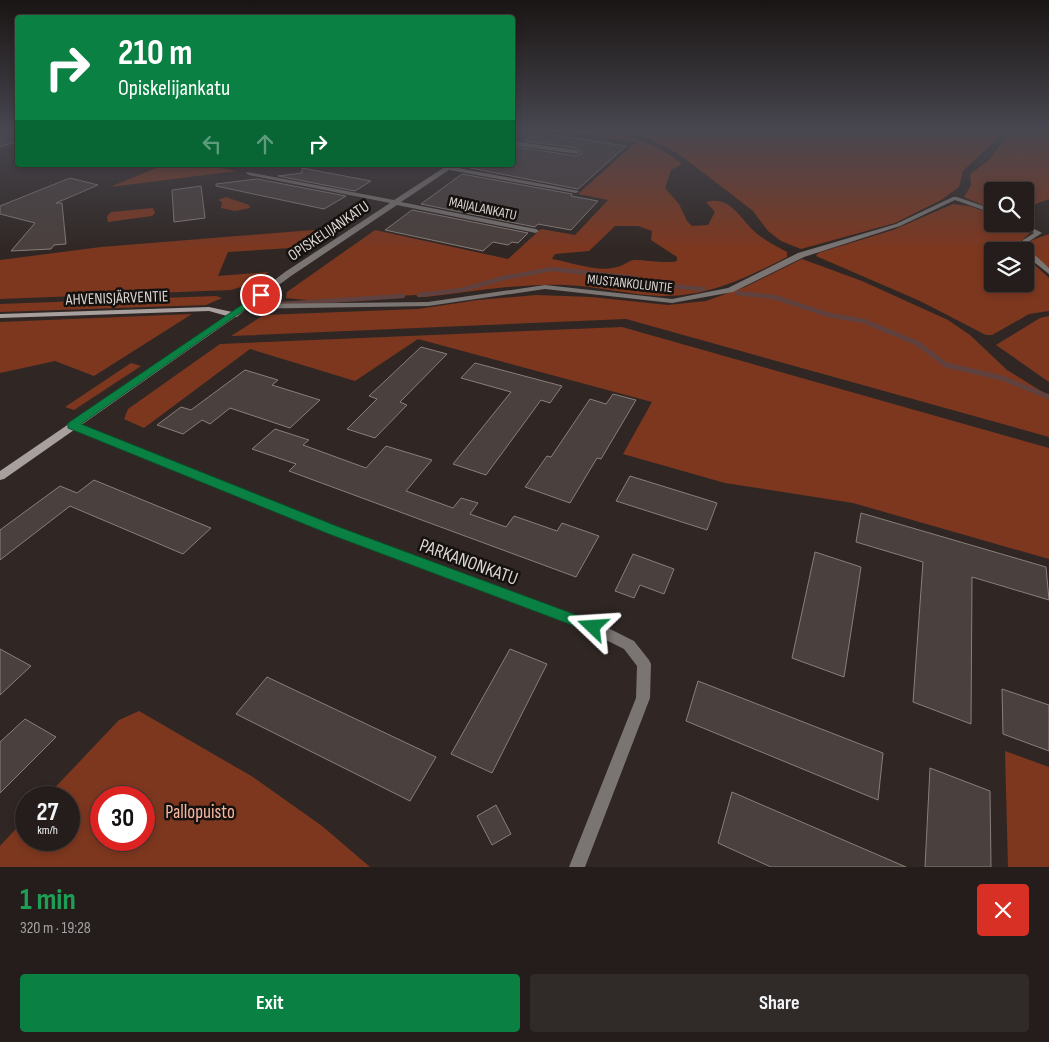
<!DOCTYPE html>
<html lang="en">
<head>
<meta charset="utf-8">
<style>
  body { margin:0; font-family:"Sofia Sans Condensed",sans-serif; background:#302a28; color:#f1f3f6; height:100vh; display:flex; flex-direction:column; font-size:19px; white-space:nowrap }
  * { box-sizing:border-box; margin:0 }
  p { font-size:16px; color:#a3a2a3 }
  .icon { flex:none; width:28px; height:28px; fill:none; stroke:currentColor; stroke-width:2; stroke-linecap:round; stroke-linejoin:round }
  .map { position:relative; height:867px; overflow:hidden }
  .panel { display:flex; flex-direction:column; background:#241d1b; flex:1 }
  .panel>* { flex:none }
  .hud { position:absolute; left:15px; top:15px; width:500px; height:152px; border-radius:5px; box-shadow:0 2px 8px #0003,0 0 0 1px #413b3a; background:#0b8043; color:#fff; overflow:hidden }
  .controls { position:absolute; left:984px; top:182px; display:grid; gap:10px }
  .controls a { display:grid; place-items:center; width:50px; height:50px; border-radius:5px; background:#241d1b; box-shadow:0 2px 8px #0003,0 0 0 1px #413b3a; font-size:25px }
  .speed { position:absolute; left:15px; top:786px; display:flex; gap:10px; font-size:25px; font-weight:700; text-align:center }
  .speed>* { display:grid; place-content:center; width:65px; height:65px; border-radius:50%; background:#241d1b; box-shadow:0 2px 8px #0003,0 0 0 1px #413b3a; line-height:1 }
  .speed small { font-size:12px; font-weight:400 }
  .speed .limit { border:8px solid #d22; background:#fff; color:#111 }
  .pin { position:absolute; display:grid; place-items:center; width:42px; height:42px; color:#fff; margin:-21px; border:2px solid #fff; border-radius:50%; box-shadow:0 1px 5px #0007 }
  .me { position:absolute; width:55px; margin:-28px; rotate:290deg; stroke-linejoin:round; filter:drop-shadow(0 0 4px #0008) }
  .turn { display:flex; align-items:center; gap:18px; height:105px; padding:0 20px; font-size:22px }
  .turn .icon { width:65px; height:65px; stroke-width:2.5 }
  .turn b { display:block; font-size:35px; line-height:42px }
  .lanes { display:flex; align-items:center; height:48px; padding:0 20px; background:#0003; justify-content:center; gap:25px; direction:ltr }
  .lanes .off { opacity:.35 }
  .round { display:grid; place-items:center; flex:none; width:52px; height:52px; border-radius:5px; background:#302a28 }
  .head { display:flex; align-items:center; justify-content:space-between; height:85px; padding:0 20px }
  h1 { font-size:30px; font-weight:700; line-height:38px; color:#1e9e55 }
  .cta { display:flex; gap:10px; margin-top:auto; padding:10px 20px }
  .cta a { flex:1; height:58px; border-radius:5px; background:#0b8043; color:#fff; font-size:20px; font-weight:700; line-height:58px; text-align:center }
  .cta a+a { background:#302a28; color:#f1f3f6 }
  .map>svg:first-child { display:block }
  .green { fill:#7d371f; fill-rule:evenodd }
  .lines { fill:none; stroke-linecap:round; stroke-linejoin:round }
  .stream-far1 { stroke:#5f423f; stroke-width:4.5 }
  .stream { stroke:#5f423f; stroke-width:5 }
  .building { fill:#4a403d; stroke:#897e7a }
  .minor { fill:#7a7573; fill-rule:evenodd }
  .secondary { fill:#a8a09e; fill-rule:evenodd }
  .route { fill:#0b8043; stroke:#07532c }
  .labels { text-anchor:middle; stroke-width:5; stroke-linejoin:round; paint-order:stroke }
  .far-street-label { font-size:14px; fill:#d9d3d1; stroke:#15110f }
  .street-label { font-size:16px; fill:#d9d3d1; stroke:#15110f }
  .near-street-label { font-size:19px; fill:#d9d3d1; stroke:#15110f }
  .near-park-label { font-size:19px; fill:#fbb69f; stroke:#15110f }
</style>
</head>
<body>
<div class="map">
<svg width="1049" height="867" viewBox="0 0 1049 867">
  <rect width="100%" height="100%" fill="#302724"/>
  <path class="green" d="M560,130C608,130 640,133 680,162L681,165L671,170L665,188L679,204L687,221L692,226L708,225L715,212L706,202C731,195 740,219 756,233C766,241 776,246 787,252V257C746,278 708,297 661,296C629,295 597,286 566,285C519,283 471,292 425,297L415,295L317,301L286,298L287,292L375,230L508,259L541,229L575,235L608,200L578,194L636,142ZM615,226H638L652,231L651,240L677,257V261C670,264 644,260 635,260C628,260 624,266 617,267C598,273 571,262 552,259L555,254L589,251Z
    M620,130H1006L963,171L959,187L941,200L895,223L801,249L781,241L768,231L753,211L679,154L648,138Z
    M1049,130V199L1025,208V191H992V209L964,197L971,185L970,174L988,161L1003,141L1016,130Z
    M163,165H202L237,171L110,187Z
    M226,197L249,205L250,208L235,211L221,208L222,202L218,200Z
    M953,204L969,206L990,213H992V224H1013L1030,233L1017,245L1021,251H992V284H1025V256L1049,278V311L1029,314L992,335H986L920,301L816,256L818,253L893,230Z
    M153,208L155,213L152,216L108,222L107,216L111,212Z
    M313,230L329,233L306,247L228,252L218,276L269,272L244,286L231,290L0,299V260L101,247Z
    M1049,234V268L1028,252L1026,246L1032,240Z
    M802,259L862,281L948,320L970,335L1007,370L1049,396V437L626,319L231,336L264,315L418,309L478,300L536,295L591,297L668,305L706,301L745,287Z
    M216,296L222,298L206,305L0,312V304Z
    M192,314L94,376L55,361L0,373V322Z
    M1049,316V382L996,345L1040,318Z
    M622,327L1049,448V559L853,503L725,483L623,454L652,402L418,339L355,381L250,349L144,428L124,419L128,409L220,344Z
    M131,363L141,366L74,410L65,407Z
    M139,711L253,777L322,826L370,867H0V846L26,818V840H69V798L46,797L119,720ZM101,798H144V840H101Z
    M1005,751L1049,767V867H1008Z"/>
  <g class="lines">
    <path class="stream-far1" d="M737,293L774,297L829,315L864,321L876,326
      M419,295L461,290L504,278L552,269L635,278L649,284L703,289
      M281,304L403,296"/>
    <path class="stream" d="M873,325L917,343L946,365L1002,378L1049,397"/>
  </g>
  <path class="building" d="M0,130H18V141L0,147Z
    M536,133L575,138L626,146L578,189L470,168L475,165H512V150L516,147L577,156L582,153L577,148L525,141Z
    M302,168L371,181L355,191L278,176L302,173Z
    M462,174L572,194L571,196L598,201L571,230L538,224L535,227L421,204Z
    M70,178L98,185L56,203H62L66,244L54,245L51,249L11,251L35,223L0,214V206Z
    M257,179L346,196L324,209L216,186V184Z
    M201,186L205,218L174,222L172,190Z
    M412,210L528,233L518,243L512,242L508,245L493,242L483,251L385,230Z
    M421,347L447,354L400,402L407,405L375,438L347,429L377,399L369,396Z
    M475,363L562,386L550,403L541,400L486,475L453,464L511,392L461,378Z
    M245,370L278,380L272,385L320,400L290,428L230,408L210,424L202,420L183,434L157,425L181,407L191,410Z
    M613,394L636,400L601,459L597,458L570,503L525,487L547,456L551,457L590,399L606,404Z
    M275,429L309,440L303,445L366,468L386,446L432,460L406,491L453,508L461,498L478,503L470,514L506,527L514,516L557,531L562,523L599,536L576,577L289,471L296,464L252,449Z
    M630,476L717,503L707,530L616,501Z
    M94,480L211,528L183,554L70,506L0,560V530L60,486L77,493Z
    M861,513L1046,567L1049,600L972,577L971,724L913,702L923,562L856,542Z
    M815,552L861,567L844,677L792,658Z
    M633,554L674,569L664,594L640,585L634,598L615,591Z
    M0,649L31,666L0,695Z
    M510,649L547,664L492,773L451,754Z
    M267,677L436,757L410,801L236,714Z
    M698,681L883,753L878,800L686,721Z
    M1002,689L1049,705V751L1003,734Z
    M25,719L56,737L0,793V742Z
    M930,768L990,791L991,867H925Z
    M732,792L906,867H771L718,843Z
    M496,805L511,834L492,845L477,816Z"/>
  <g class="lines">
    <path class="minor" d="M512,141L577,150L580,152L577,154L512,145Z
      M448,165H455L453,167L579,191L576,193L449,170L401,202L536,229L539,231L536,233L397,205L291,276L253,304L428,302L545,285L672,299L728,288L798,253L896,224L953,197H957L992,209V213L955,200L900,226L804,257L733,292L672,303L545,289L428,306L246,309L237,317H231V313L285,272L390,203L249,175L246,173L247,172L394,200Z
      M1017,224H1025L1042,233L1028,242L1025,246L1049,268V274L1025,255V251H1021L1019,246L1023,240L1034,233Z
      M72,422L338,528L598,623L634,641L649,660L651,664L650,698L585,867H569L636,698L637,666L624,649L588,631L330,534L69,427L67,425L69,423Z"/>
    <path class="secondary" d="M209,307L237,313L238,315L4,479L0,480V471L227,316L209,311L0,318V314Z"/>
  </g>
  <linearGradient id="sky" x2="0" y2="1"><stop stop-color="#1a1514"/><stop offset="0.52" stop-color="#484750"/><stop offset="1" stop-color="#484750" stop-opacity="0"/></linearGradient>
  <rect width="1049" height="251" fill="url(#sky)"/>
  <path class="route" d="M261,292L265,295L264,296L81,424L339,527L598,623L601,627L598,631L593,633L588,631L329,534L68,428V423Z"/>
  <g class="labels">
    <g class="far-street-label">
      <text transform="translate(483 208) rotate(12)" y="5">MAIJALANKATU</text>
      <text transform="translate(630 283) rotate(6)" y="5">MUSTANKOLUNTIE</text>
    </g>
    <g class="street-label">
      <text transform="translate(328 230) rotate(-34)" y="6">OPISKELIJANKATU</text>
      <text transform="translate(117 297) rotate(-2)" y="6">AHVENISJÄRVENTIE</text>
    </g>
    <g class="near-street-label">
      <text transform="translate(469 561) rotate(20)" y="7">PARKANONKATU</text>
    </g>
    <g class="near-park-label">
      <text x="200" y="818">Pallopuisto</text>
    </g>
  </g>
</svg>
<div class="controls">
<a><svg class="icon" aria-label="search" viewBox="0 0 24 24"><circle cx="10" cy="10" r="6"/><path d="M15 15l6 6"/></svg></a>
<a><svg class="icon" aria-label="layers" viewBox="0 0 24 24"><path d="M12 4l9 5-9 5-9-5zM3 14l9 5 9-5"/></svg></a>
</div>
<div class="speed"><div>27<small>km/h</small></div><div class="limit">30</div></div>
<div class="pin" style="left:261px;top:295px;background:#d93025"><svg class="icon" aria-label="arrive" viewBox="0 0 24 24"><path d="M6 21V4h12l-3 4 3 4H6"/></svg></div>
<svg class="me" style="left:593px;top:627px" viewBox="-20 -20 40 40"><path d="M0-17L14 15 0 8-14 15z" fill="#0b8043" stroke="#fff" stroke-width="4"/></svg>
<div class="hud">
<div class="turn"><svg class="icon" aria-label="right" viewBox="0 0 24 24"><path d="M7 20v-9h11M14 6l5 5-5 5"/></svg><div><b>210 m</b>Opiskelijankatu</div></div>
<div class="lanes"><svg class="icon off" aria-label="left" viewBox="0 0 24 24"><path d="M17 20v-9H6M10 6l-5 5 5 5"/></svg><svg class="icon off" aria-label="ahead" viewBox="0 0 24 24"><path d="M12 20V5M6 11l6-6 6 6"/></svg><svg class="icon" aria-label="right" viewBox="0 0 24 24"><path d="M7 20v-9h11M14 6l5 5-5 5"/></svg></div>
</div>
</div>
<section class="panel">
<div class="head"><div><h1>1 min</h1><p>320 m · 19:28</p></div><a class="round" style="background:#d93025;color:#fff"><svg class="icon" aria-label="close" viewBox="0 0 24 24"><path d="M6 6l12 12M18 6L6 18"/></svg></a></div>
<div class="cta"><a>Exit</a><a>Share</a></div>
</section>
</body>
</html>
